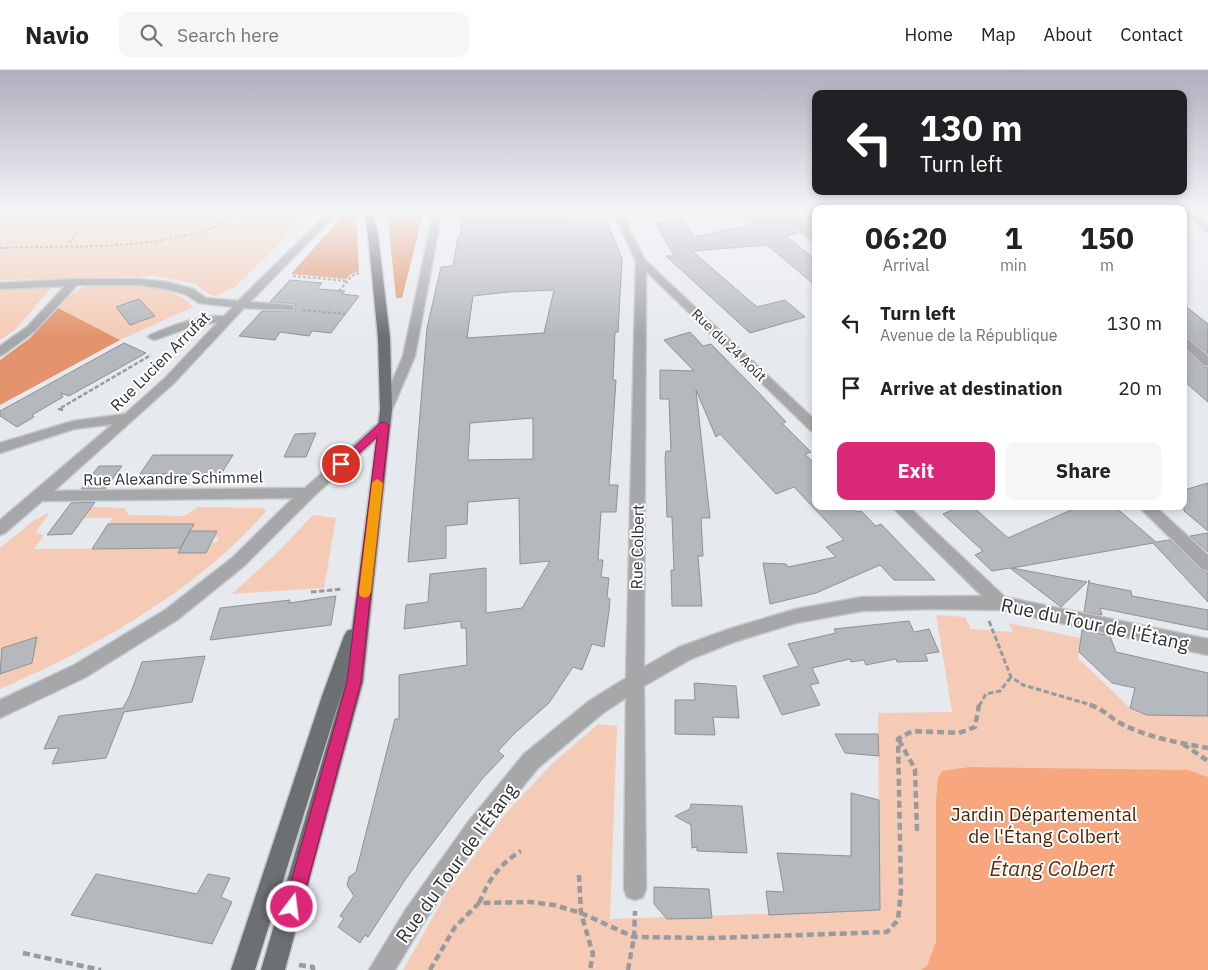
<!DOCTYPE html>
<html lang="en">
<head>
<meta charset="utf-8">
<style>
  body { margin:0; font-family:"IBM Plex Sans",sans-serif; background:#f6f6f6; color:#222; height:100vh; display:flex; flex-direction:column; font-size:19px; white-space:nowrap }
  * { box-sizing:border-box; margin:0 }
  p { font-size:16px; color:#767676 }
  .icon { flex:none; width:28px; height:28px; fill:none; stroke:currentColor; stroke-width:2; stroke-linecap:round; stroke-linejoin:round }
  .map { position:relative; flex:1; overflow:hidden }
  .side { position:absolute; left:812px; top:135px; width:375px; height:305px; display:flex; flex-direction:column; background:#fff; border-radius:10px; box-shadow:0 2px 8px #0003 }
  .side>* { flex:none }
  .guide { position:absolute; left:812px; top:20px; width:375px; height:105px; border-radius:10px; box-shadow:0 2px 8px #0003; background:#202124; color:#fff; overflow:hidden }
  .pin { position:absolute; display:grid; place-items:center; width:42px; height:42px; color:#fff; margin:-21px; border:2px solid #fff; border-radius:50%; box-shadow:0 1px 5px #0007 }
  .me { position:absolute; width:55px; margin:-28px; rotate:15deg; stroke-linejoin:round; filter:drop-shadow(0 0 4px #0008) }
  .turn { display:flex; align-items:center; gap:18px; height:105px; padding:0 25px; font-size:22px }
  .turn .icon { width:65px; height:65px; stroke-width:2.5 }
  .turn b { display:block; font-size:35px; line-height:42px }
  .eta { display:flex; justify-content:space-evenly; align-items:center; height:85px; text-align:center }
  .eta b { font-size:30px; font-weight:700; line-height:35px }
  .primary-button { display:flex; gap:10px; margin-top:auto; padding:10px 25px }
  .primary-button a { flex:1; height:58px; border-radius:10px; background:#db2777; color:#fff; font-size:20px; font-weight:700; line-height:58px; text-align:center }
  .primary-button a+a { background:#f6f6f6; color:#222 }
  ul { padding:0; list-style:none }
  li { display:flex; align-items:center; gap:15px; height:65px; padding:0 25px }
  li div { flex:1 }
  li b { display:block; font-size:19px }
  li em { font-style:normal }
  header { display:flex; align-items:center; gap:30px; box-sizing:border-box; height:70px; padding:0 25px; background:#fff; border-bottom:1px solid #e0e0e0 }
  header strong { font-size:24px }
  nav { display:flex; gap:28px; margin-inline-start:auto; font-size:18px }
  .search { width:350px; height:45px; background:#f6f6f6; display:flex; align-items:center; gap:12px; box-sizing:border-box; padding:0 18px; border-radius:10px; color:#767676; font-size:19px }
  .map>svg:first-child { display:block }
  .green { fill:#f5cbb6 }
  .forest { fill:#e3946d }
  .water { fill:#f7a67e }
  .building { fill:#b5b8bd; stroke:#8e9195; fill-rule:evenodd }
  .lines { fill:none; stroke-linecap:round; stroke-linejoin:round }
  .minor-casing { stroke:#c5c7cc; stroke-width:3 }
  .major-casing { stroke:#c5c7cc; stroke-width:3 }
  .path-far3 { stroke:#989a9e; stroke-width:2; stroke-dasharray:3 2; stroke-linecap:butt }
  .path-far2 { stroke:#989a9e; stroke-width:2.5; stroke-dasharray:4.5 2; stroke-linecap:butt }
  .path-far1 { stroke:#989a9e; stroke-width:3; stroke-dasharray:5.5 2.5; stroke-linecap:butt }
  .path { stroke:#989a9e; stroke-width:4.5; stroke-dasharray:7 4; stroke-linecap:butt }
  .minor { fill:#a5a7a9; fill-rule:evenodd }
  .major { fill:#6d7073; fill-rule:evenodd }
  .route { fill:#db2777; stroke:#8e194d }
  .slow { fill:#f59e0b }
  .labels { text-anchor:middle; stroke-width:4; stroke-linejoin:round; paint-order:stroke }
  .far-street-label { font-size:14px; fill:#2d2e30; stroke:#fff }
  .street-label { font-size:16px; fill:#2d2e30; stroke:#fff }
  .near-street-label { font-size:19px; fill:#2d2e30; stroke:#fff }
  .near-park-label { font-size:19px; fill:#522002; stroke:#fff }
  .near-water-label { font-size:21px; font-style:italic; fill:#602d11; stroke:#fff }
</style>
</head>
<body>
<header>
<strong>Navio</strong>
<div class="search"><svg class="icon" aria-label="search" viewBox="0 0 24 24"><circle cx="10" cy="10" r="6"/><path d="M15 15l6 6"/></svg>Search here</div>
<nav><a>Home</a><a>Map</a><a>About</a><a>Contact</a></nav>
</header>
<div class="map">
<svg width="1208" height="900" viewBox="0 0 1208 900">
  <rect width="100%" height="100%" fill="#e6e9ee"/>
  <path class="green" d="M0,140H315L235,217L216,226L208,224L195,214L155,206L0,210Z
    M111,214C138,215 174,214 193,237L120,270L58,238C78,216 82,216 111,214Z
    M51,218L16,259L0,270V219Z
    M69,436L124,438L129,445L184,446L198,437L263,438L266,441C201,518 92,580 0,619V478L33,451L50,442L35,463L44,465L34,479L181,478L178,483H206L212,473L217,472L219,467L214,468L217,461H190L193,454H109L112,448H83L86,444Z
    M313,445L336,448L324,518L232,524L280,480Z
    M936,545L965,547L971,559L1013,562L1009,553L1080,568L1078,588L1130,638L1147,645L1208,646V900H403L447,822L506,743L552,694L598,654L617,656L610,849L880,840L878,643L952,642Z"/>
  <path class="forest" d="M387,140H424L402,228H396Z
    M356,143L359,201L350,205L346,209L291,204L344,144Z
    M58,238L120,270L0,335V290L30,268Z"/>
  <path class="water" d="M970,697L1188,700L1208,707V900H921L927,896L936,872V730L938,708L942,701Z"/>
  <path class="building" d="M462,140H493V142L516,141V144L567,142L570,151L605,147L622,188L618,262H615L613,310H616L609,415H618L616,442H601L598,490H603L601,507L609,508L607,527L610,529L609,541L604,577L592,574L582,600L573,597L549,633L515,663L498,681L504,686L482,709L456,742L407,807L368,867L365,865L360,873L338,857L344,848L340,846L354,826L347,815L349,807L356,802L395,649H399V605L467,595L466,558H461V551L404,559L406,535L428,532L430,504L486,498V543L522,538L550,491L520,494L519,428L468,432L467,454L446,456V488L408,492L427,258L441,197L453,196L458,167H460ZM554,220L544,263L467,268L473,226L508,222ZM533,348V389L468,390L470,353Z
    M738,140H770L798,163L786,166L816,190V216L767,175L692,181L757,237L785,230L805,247L750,263L666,186H674L655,153L684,150L694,167L751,155L739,145L744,144Z
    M783,140H816V159L811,160Z
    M290,210L322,213L317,219L345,221L342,224L359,226L331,263L312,261L309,266L280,262L275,270L239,266L262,241H295L296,237L293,234L270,232Z
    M139,229L155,246L130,255L116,237Z
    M1184,235L1208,254V284L1189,268L1184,266Z
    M690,262L703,276L711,274L759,323L786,352L782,353L811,382L805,384L816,395V436H852L857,442L861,441L876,456L881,454L935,510H894L880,495L816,523L770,534L763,493L786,494L788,497L836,487L826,477L844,470L794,417L776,424L720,364L716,367L696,320L710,448H701L703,486H698L702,536H672L671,500H674L672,447H667L665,389L666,381H671L669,329H660V300L694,301L664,270Z
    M124,273L146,283L69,326L61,323L63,327L32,345L34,347L17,357L0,346V341Z
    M1184,279L1203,296L1208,298V332L1184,311Z
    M316,363L306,387H284L295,364Z
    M153,385H233L221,404H140Z
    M99,396H122L105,419H81Z
    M1208,413V461L1184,441V420Z
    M95,432L72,464L47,465L71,433Z
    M961,436H972L1008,468L1080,436H1114L1156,472L1170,470L1201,500L1208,503V532L1153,473L1012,498L1087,512L1061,537L1010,498L992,501L975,485L983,481L943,444Z
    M108,454H194L180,478L92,479Z
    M190,461H217L206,483H178Z
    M1208,463V482L1190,466Z
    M1089,510L1090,513L1131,521L1132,526L1208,540V560L1100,538L1102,545L1084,542Z
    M336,526L331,555L210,570L220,538L290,530L289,533Z
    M909,551L914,562L929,559L939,582L925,584L928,591L897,592L896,589L866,595L864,590L851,592L850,589L812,598L819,613L810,615L820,635L782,645L763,606L799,596L788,574L836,563L834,559Z
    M1082,560L1110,566L1116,582L1208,603V646L1147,645L1130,638L1135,618L1112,613L1079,582Z
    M37,567L32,593L0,604L2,578Z
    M205,586L192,632L124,642L106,688L52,694L59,678L44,679L59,646L123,638L130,625L142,592Z
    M694,613L736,616L739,648L713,647L715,665L675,664V630H695Z
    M835,664H878L879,686L845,683Z
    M851,723L879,730L880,840L769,845L766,821L784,822L777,783L851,786Z
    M691,734L742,736L747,783L697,781V777L692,778L691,755L675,746L690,739Z
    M96,804L197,824L208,804L230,808L221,827L232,832L212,874L71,845Z
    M654,817L709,819L712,848L667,849L654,834Z"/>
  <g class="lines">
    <g class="minor-casing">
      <path id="minor" d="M331,140H340L250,232L289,235L293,236L294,238L293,240L244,238L174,313L54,421L305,418L379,352H389L391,355L389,358L313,427L244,496L177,550L86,607L0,648V630L74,595L165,540L232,488L293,428L42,431L5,463L0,465V450L113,354L74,359L0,383V373L73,351L125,344L166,307L218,252L194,256L154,270L148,267L150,265C174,255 198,245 224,246L233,237L199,233L185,224L166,219L139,215H77L35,261L4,284L0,286V276L27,257L65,216L0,219V213L75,209H139L167,212L193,219L206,228L238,231Z
        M434,140H442L415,286L392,340L386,344L380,340L403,286Z
        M612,140H620L645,190L816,351V362L811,361L646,201L644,597L679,577L732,558L796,539L862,527L982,526L891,436H908L1005,527L1208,569V585L1000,540L930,539L862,541L796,553L734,572L691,589L644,616L646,819L643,827L635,830L627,827L624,819L626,628L603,643L538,698L482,766L422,855L395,900H369L406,839L468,752L524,684L589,631L626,608L636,191Z
        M772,140H781L816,166V173L813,172Z
        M1184,140H1193L1208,154V162L1205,161Z
        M1184,268L1188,269L1208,286V296L1204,295L1184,277Z
        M1138,436H1155L1208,485V501L1202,499Z"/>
    </g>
    <g class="major-casing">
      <path id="major" d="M364,140H372L378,165L390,268L392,340L363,612L285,900H261L344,616L255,900H231L322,626L344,566L347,561L352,559L380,340L378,268L368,165Z"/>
    </g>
    <path class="path-far3" d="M66,177L78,162
      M0,178L103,176L154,172L205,161L244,143L257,140
      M293,206L347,211
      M339,221L352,206L359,203
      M303,240L345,244"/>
    <path class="path-far2" d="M63,340L59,339L151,285"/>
    <path class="path-far1" d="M311,522L343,519
      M989,551L1011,607L1023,615L1095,636
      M979,636L986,624L1000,621L1011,607"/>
    <path class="path" d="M1090,635C1104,639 1112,650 1124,655C1150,668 1180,673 1208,678
      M899,670L915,699L917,761
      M1183,674L1208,691
      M579,805L581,843L593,884L590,900
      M479,833C489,810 499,794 521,781
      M23,883L101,900
      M299,895L313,897V900
      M430,900L455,857L479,833L530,832L554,835L581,843L634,867L713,868L887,862L898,850L901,821L898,669L912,661L959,663L975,657L979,635
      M628,900L634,867L635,841"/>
    <use href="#minor" class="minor"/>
    <use href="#major" class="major"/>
  </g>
  <linearGradient id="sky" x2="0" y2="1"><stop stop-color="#aeaebe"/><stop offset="0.53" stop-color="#f4f5f7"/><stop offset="1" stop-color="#f4f5f7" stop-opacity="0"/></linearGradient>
  <rect width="1208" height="266" fill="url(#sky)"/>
  <path class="route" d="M384,352L389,355L361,612L301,837L298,843L292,845L286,843L284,837L347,612L377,367L345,396H337L336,394L380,353Z"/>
  <path class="slow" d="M377,409L383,413L371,522L369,526L365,528L360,526L359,522L372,413Z"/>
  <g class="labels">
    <g class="far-street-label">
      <text transform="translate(729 275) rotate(44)" y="5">Rue du 24 Août</text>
    </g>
    <g class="street-label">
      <text transform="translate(160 291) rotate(-45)" y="6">Rue Lucien Arrufat</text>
      <text transform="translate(173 408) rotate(-1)" y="6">Rue Alexandre Schimmel</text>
      <text transform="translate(637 477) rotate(-89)" y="6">Rue Colbert</text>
    </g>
    <g class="near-street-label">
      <text transform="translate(1095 554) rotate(12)" y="7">Rue du Tour de l'Étang</text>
      <text transform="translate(456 793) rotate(-54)" y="7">Rue du Tour de l'Étang</text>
    </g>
    <g class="near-park-label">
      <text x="1044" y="751">Jardin Départemental<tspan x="1044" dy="22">de l'Étang Colbert</tspan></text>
    </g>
    <g class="near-water-label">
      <text x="1052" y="806">Étang Colbert</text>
    </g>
  </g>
</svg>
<div class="pin" style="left:341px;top:394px;background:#d93025"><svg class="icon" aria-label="arrive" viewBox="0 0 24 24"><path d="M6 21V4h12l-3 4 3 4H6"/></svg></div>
<svg class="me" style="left:292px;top:837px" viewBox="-20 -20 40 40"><circle r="17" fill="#db2777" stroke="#fff" stroke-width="3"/><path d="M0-11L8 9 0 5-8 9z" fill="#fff"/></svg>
<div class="guide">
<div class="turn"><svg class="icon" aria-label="left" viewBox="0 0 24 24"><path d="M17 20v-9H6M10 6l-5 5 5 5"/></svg><div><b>130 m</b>Turn left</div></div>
</div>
<section class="side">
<div class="eta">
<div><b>06:20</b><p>Arrival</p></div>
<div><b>1</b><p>min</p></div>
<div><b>150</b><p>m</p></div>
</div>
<ul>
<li><svg class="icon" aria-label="left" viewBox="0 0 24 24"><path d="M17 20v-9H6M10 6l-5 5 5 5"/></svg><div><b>Turn left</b><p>Avenue de la République</p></div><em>130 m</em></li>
<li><svg class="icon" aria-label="arrive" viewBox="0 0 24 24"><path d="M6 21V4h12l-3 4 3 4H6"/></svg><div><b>Arrive at destination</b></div><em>20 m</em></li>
</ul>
<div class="primary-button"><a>Exit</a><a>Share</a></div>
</section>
</div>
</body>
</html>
